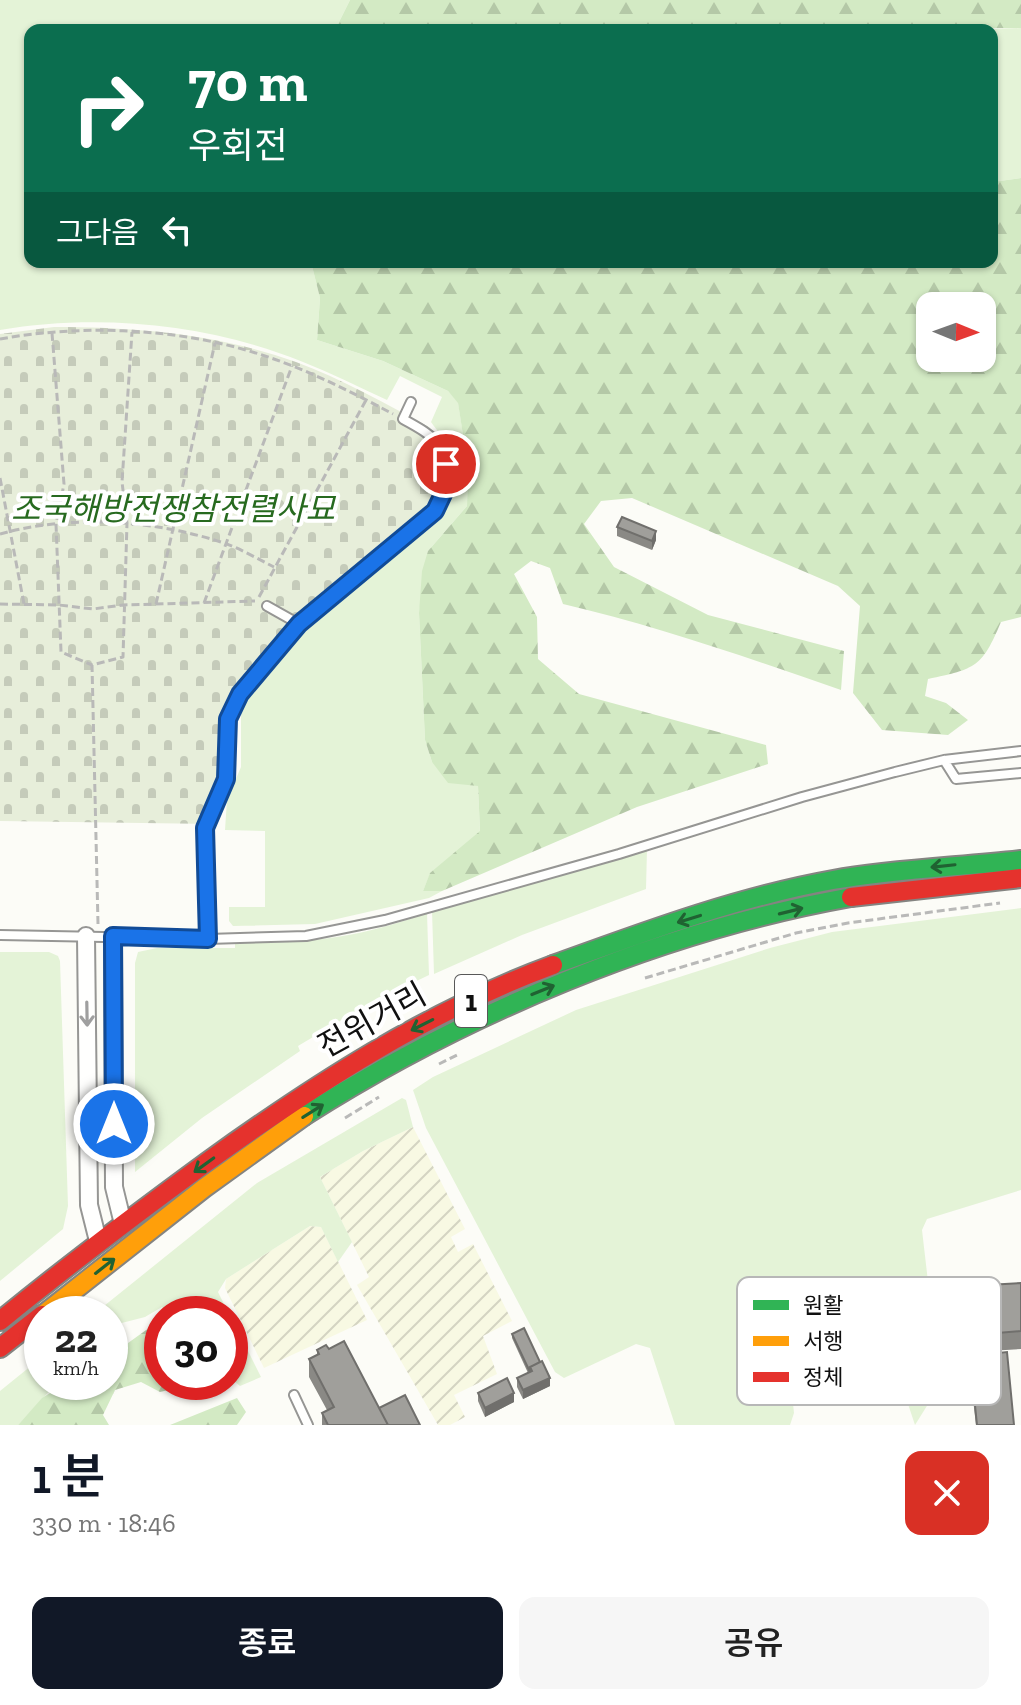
<!DOCTYPE html>
<html lang="ko">
<head>
<meta charset="utf-8">
<style>
  body { margin:0; font-family:"Zilla Slab","Noto Sans KR",serif; background:#f6f6f6; color:#222; height:100vh; display:flex; flex-direction:column; font-size:30px; white-space:nowrap }
  * { box-sizing:border-box; margin:0 }
  p { font-size:26px; color:#767676 }
  .icon { flex:none; width:44px; height:44px; fill:none; stroke:currentColor; stroke-width:2; stroke-linecap:round; stroke-linejoin:round }
  .map { position:relative; height:1425px; overflow:hidden }
  .details { display:flex; flex-direction:column; background:#fff; flex:1 }
  .details>* { flex:none }
  .guide { position:absolute; left:24px; top:24px; width:974px; height:244px; border-radius:16px; box-shadow:0 2px 6px #0004; background:#0b6e4f; color:#fff; overflow:hidden }
  .needle { width:52px; rotate:91deg }
  .controls { position:absolute; left:916px; top:292px; display:grid; gap:16px }
  .controls a { display:grid; place-items:center; width:80px; height:80px; border-radius:16px; background:#fff; box-shadow:0 2px 6px #0004; font-size:40px }
  .speed { position:absolute; left:24px; top:1296px; display:flex; gap:16px; font-size:40px; font-weight:700; text-align:center }
  .speed>* { display:grid; place-content:center; width:104px; height:104px; border-radius:50%; background:#fff; box-shadow:0 2px 6px #0004; line-height:1 }
  .speed small { font-size:20px; font-weight:400 }
  .speed .limit { border:12px solid #d22; background:#fff; color:#111 }
  .pin { position:absolute; display:grid; place-items:center; width:68px; height:68px; color:#fff; margin:-34px; border:4px solid #fff; border-radius:50%; box-shadow:0 2px 8px #0007 }
  .me { position:absolute; width:88px; margin:-44px; rotate:0deg; stroke-linejoin:round; filter:drop-shadow(0 0 6px #0008) }
  .turn { display:flex; align-items:center; gap:28px; height:168px; padding:0 32px; font-size:36px }
  .turn .icon { width:104px; height:104px; stroke-width:2.5 }
  .turn b { display:block; font-size:56px; line-height:68px }
  .then { display:flex; align-items:center; height:76px; padding:0 32px; background:#0003; gap:16px; font-size:30px }
  .round { display:grid; place-items:center; flex:none; width:84px; height:84px; border-radius:16px; background:#f6f6f6 }
  .overview { display:flex; align-items:center; justify-content:space-between; height:136px; padding:0 32px }
  h1 { font-size:48px; font-weight:600; line-height:60px; color:#111827 }
  .primary-button { display:flex; gap:16px; margin-top:auto; padding:16px 32px }
  .primary-button a { flex:1; height:92px; border-radius:16px; background:#111827; color:#fff; font-size:32px; font-weight:600; line-height:92px; text-align:center }
  .primary-button a+a { background:#f6f6f6; color:#222 }
  .map>svg:first-child { display:block }
  .farmland { fill:url(#farmland-furrows) }
  .green { fill:#e4f3d7 }
  .forest { fill:url(#forest-firs); fill-rule:evenodd }
  .cemetery { fill:url(#cemetery-stones) }
  .lines { fill:none; stroke-linecap:round; stroke-linejoin:round }
  .lane-casing { stroke:#969694; stroke-width:12 }
  .street-casing { stroke:#969694; stroke-width:20 }
  .fast-casing { stroke:#848481; stroke-width:22 }
  .slow-casing { stroke:#848481; stroke-width:22 }
  .jam-casing { stroke:#848481; stroke-width:22 }
  .path { stroke:#b9b9b8; stroke-width:3; stroke-dasharray:8 4; stroke-linecap:butt }
  .lane { stroke:#fffffe; stroke-width:8 }
  .street { stroke:#fffffe; stroke-width:16 }
  .fast { stroke:#30b455; stroke-width:18 }
  .slow { stroke:#ff9f0a; stroke-width:18 }
  .jam { stroke:#e5322d; stroke-width:18 }
  .wall { fill:#8a8985 }
  .shaded-wall { fill:#706f6c }
  .building { fill:#a09f9b; stroke:#706f6c; stroke-width:2 }
  .oneway { stroke:#206232 }
  .oneway2 { stroke:#9f9f9f }
  .route-casing { stroke:#114b97; stroke-width:20 }
  .route { stroke:#1a73e8; stroke-width:14 }
  .labels { text-anchor:middle; stroke-width:8; stroke-linejoin:round; paint-order:stroke }
  .shield { fill:#fff; stroke:#585858; stroke-width:2 }
  .shield-label { font-size:30px; font-weight:bold; fill:#101010 }
  .park-label { font-size:32px; font-style:italic; fill:#276a1f; stroke:#fff }
  .street-label { font-size:32px; fill:#101010; stroke:#fff }
  .key { fill:#fff; stroke:#b7b7b7; stroke-width:2 }
  .key-label { font-size:22px; fill:#101010 }
</style>
</head>
<body>
<div class="map">
<svg width="1021" height="1425" viewBox="0 0 1021 1425">
  <defs>
    <pattern id="farmland-furrows" width="10" height="10" patternUnits="userSpaceOnUse" patternTransform="scale(2)"><rect width="10" height="10" fill="#f8f9e3"/><path d="M-1 1l2-2M0 10L10 0M9 11l2-2" fill="none" stroke="#d4d4c2"/></pattern>
    <pattern id="forest-firs" width="22" height="20" patternUnits="userSpaceOnUse" patternTransform="scale(2)"><rect width="22" height="20" fill="#d3eac4"/><path d="M5 1l3.5 6h-7zM16 11l3.5 6h-7z" fill="#b4c8a7"/></pattern>
    <pattern id="cemetery-stones" width="16" height="16" patternUnits="userSpaceOnUse" patternTransform="scale(2)"><rect width="16" height="16" fill="#e7eeda"/><path d="M2 7V4a2 2 0 0 1 4 0v3zM10 15v-3a2 2 0 0 1 4 0v3z" fill="#c5cbba"/></pattern>
  </defs>
  <rect width="100%" height="100%" fill="#fcfcf7"/>
  <path class="farmland" d="M413,1127L465,1229L451,1237L458,1252L473,1244L512,1321L483,1336L497,1374L454,1395L465,1417L450,1425H438L357,1285L369,1277L320,1177L363,1151Z
    M310,1226L321,1227L367,1320L264,1368L225,1288L226,1279Z"/>
  <path class="green" d="M0,0H350L335,30H30V262H311L320,298L317,340L383,361L448,391L458,402L468,467L467,506L428,551L419,613L425,740L432,762L478,785L480,832L430,874L423,891H442L429,898L315,924L233,926L229,921V907H265V831L225,830L227,800L241,767V710L246,697L302,628L431,527C451,507 467,476 450,448C445,439 437,431 431,422L442,397L400,376L387,400C359,387 331,373 303,362C210,324 99,313 0,330Z
    M1021,28V178L992,182V30H958Z
    M647,849L646,889L522,935L434,974L432,911Z
    M1021,908V1190L927,1219L922,1230L940,1385L915,1425L906,1398L907,1332L881,1319L829,1280L782,1300L794,1413L790,1425H675L650,1348L636,1344L564,1378L555,1372L426,1128L413,1090L433,1077L576,1010L770,948L832,932Z
    M427,913L429,975L365,1006L298,1046L300,1051L202,1118L135,1172V963L138,952L157,948H235V943C310,943 355,939 427,913Z
    M0,952H49L58,956L60,961L68,1206L63,1229L0,1281Z
    M402,1098L406,1100L413,1127L363,1151L320,1177L352,1242L338,1262L321,1227L310,1226L226,1279L218,1292L229,1314H169L162,1307L145,1317L110,1326V1314H94L257,1183Z
    M230,1315L261,1377L240,1386L235,1382L221,1384L211,1397L204,1394L199,1382H230Z
    M42,1357V1382H58L18,1425H0V1391Z"/>
  <path class="forest" d="M350,0H1021V28L335,30Z
    M1021,178V617L1001,622C982,667 976,669 928,679L925,696L946,703L968,720L948,735L882,730L853,693L860,606L838,586L632,498L601,501L584,524L614,567L708,615L844,651L841,690C749,658 657,626 563,604L550,568L531,561L514,574L537,617L538,659L579,694L766,745L768,764L637,807L442,891H423L430,873L480,831L478,786L448,783L432,762L425,740L419,613L422,571L428,551L467,506L468,467L458,403L448,391L383,361L317,340L320,298L311,262H992V182ZM982,306V358H930V306Z
    M160,1320L162,1382H187L189,1385L160,1392L141,1382L115,1390L103,1415L109,1425H18L42,1398L68,1382H110V1356Z
    M237,1398L246,1412L237,1425H170Z"/>
  <path class="cemetery" d="M54,327C137,327 218,334 296,362C342,379 386,404 429,427C458,456 458,480 439,515L301,626L242,694L232,719L231,781L213,824L0,821V334Z"/>
  <g class="lines">
    <g class="lane-casing">
      <path id="lane" d="M267,606L299,624
        M944,760L956,779L1021,773
        M0,935L208,939L306,936L385,920L619,854L802,797L895,772L944,760L1021,751
        M208,939L205,828L226,779L228,719L240,694L299,624L430,516C447,499 454,466 439,445C430,433 415,426 403,419L411,402
        M294,1395L308,1425"/>
    </g>
    <g class="street-casing">
      <path id="street" d="M86,936L89,1205L98,1241
        M113,936L114,1187L123,1224"/>
    </g>
    <g class="fast-casing">
      <path id="fast" d="M553,965C644,932 738,897 833,880C894,869 959,867 1021,860
        M304,1116C466,1013 661,931 851,897"/>
    </g>
    <g class="slow-casing">
      <path id="slow" d="M44,1314L204,1188L304,1116"/>
    </g>
    <g class="jam-casing">
      <path id="jam" d="M851,897L1021,878
        M0,1321C67,1266 136,1214 207,1162C314,1085 428,1011 553,965
        M0,1348L42,1315"/>
    </g>
    <path class="path" d="M52,333L64,484L56,524L61,652L92,665
      M0,339C84,324 178,328 259,354C306,369 350,391 393,414
      M0,478L24,604
      M0,534C72,514 154,520 224,543C241,549 258,559 274,567
      M259,597L366,400
      M204,603L292,366
      M0,604L59,605L93,609L123,605L255,601
      M156,604L215,343
      M98,924L92,665L123,657L127,523L122,482L132,332
      M645,978L796,933L848,923L1000,903
      M439,1064L457,1055
      M345,1118L379,1097"/>
    <use href="#lane" class="lane"/>
    <use href="#street" class="street"/>
    <use href="#fast" class="fast"/>
    <use href="#slow" class="slow"/>
    <use href="#jam" class="jam"/>
  </g>
  <path class="wall" d="M617,527L656,540L652,550L617,536Z
    M1021,1283V1349L973,1352L970,1286Z
    M512,1334L550,1386L523,1399L517,1387V1378L528,1373L512,1338Z
    M329,1349L379,1408L420,1425H322V1413L327,1410L309,1377V1359L317,1355V1350Z
    M970,1356L1014,1425H976L970,1373Z
    M478,1393L514,1402L485,1417L478,1401Z"/>
  <path class="shaded-wall" d="M656,531V540L652,550V541Z
    M550,1378V1386L523,1399V1390Z
    M514,1393V1402L485,1417V1408Z"/>
  <path class="building" d="M622,517L656,531L652,541L617,527Z
    M1021,1283V1331L973,1335L970,1286Z
    M524,1328L540,1362L530,1367V1372L512,1334Z
    M344,1341L388,1425H328L322,1413L334,1407L309,1359L319,1354L317,1350L326,1345L329,1349Z
    M1007,1352L1014,1425H977L970,1356Z
    M542,1361L550,1378L523,1390L517,1378L532,1371L530,1367Z
    M507,1378L514,1393L485,1408L478,1393Z
    M405,1395L420,1425H388L379,1408Z"/>
  <defs><path id="oneway-shaft" d="M-6 0H5M1.5-3L5.5 0L1.5 3" fill="none" stroke-width="1.6" stroke-linecap="round" stroke-linejoin="round" transform="scale(2)"/></defs>
  <g class="oneway">
    <use href="#oneway-shaft" transform="translate(943 866) rotate(174)"/>
    <use href="#oneway-shaft" transform="translate(791 911) rotate(-14)"/>
    <use href="#oneway-shaft" transform="translate(689 919) rotate(163)"/>
    <use href="#oneway-shaft" transform="translate(543 990) rotate(-22)"/>
    <use href="#oneway-shaft" transform="translate(422 1025) rotate(153)"/>
    <use href="#oneway-shaft" transform="translate(313 1111) rotate(-32)"/>
    <use href="#oneway-shaft" transform="translate(204 1165) rotate(144)"/>
    <use href="#oneway-shaft" transform="translate(105 1266) rotate(-38)"/>
  </g>
  <use class="oneway2" href="#oneway-shaft" transform="translate(87 1014) rotate(89)"/>
  <g class="lines">
    <g class="route-casing">
      <path id="route" d="M114,1124L113,936L208,939L205,828L226,779L228,719L240,694L299,624L435,511L444,492L446,464"/>
    </g>
    <use href="#route" class="route"/>
  </g>
  <g class="labels">
    <rect class="shield" x="455" y="975" width="32" height="52" rx="6"/>
    <g class="shield-label">
      <text x="471" y="1011">1</text>
    </g>
    <g class="park-label">
      <text x="173" y="520">조국해방전쟁참전렬사묘</text>
    </g>
    <g class="street-label">
      <text transform="translate(372 1020) rotate(-29)" y="11">전위거리</text>
    </g>
  </g>
  <rect x="737" y="1277" width="264" height="128" rx="12" class="key"/>
  <rect x="753" y="1300" width="36" height="10" fill="#30b455"/>
  <rect x="753" y="1336" width="36" height="10" fill="#ff9f0a"/>
  <rect x="753" y="1372" width="36" height="10" fill="#e5322d"/>
  <g class="key-label">
    <text x="803" y="1313">원활</text>
    <text x="803" y="1349">서행</text>
    <text x="803" y="1385">정체</text>
  </g>
</svg>
<div class="controls">
<a><svg class="needle" viewBox="-14 -14 28 28"><path d="M0-13l5 13h-10z" fill="#e53935"/><path d="M0 13l5-13h-10z" fill="#767676"/></svg></a>
</div>
<div class="speed"><div>22<small>km/h</small></div><div class="limit">30</div></div>
<div class="pin" style="left:446px;top:464px;background:#d93025"><svg class="icon" aria-label="arrive" viewBox="0 0 24 24"><path d="M6 21V4h12l-3 4 3 4H6"/></svg></div>
<svg class="me" style="left:114px;top:1124px" viewBox="-20 -20 40 40"><circle r="17" fill="#1a73e8" stroke="#fff" stroke-width="3"/><path d="M0-11L8 9 0 5-8 9z" fill="#fff"/></svg>
<div class="guide">
<div class="turn"><svg class="icon" aria-label="right" viewBox="0 0 24 24"><path d="M7 20v-9h11M14 6l5 5-5 5"/></svg><div><b>70 m</b>우회전</div></div>
<div class="then">그다음<svg class="icon" aria-label="left" viewBox="0 0 24 24"><path d="M17 20v-9H6M10 6l-5 5 5 5"/></svg></div>
</div>
</div>
<section class="details">
<div class="overview"><div><h1>1 분</h1><p>330 m · 18:46</p></div><a class="round" style="background:#d93025;color:#fff"><svg class="icon" aria-label="close" viewBox="0 0 24 24"><path d="M6 6l12 12M18 6L6 18"/></svg></a></div>
<div class="primary-button"><a>종료</a><a>공유</a></div>
</section>
</body>
</html>
